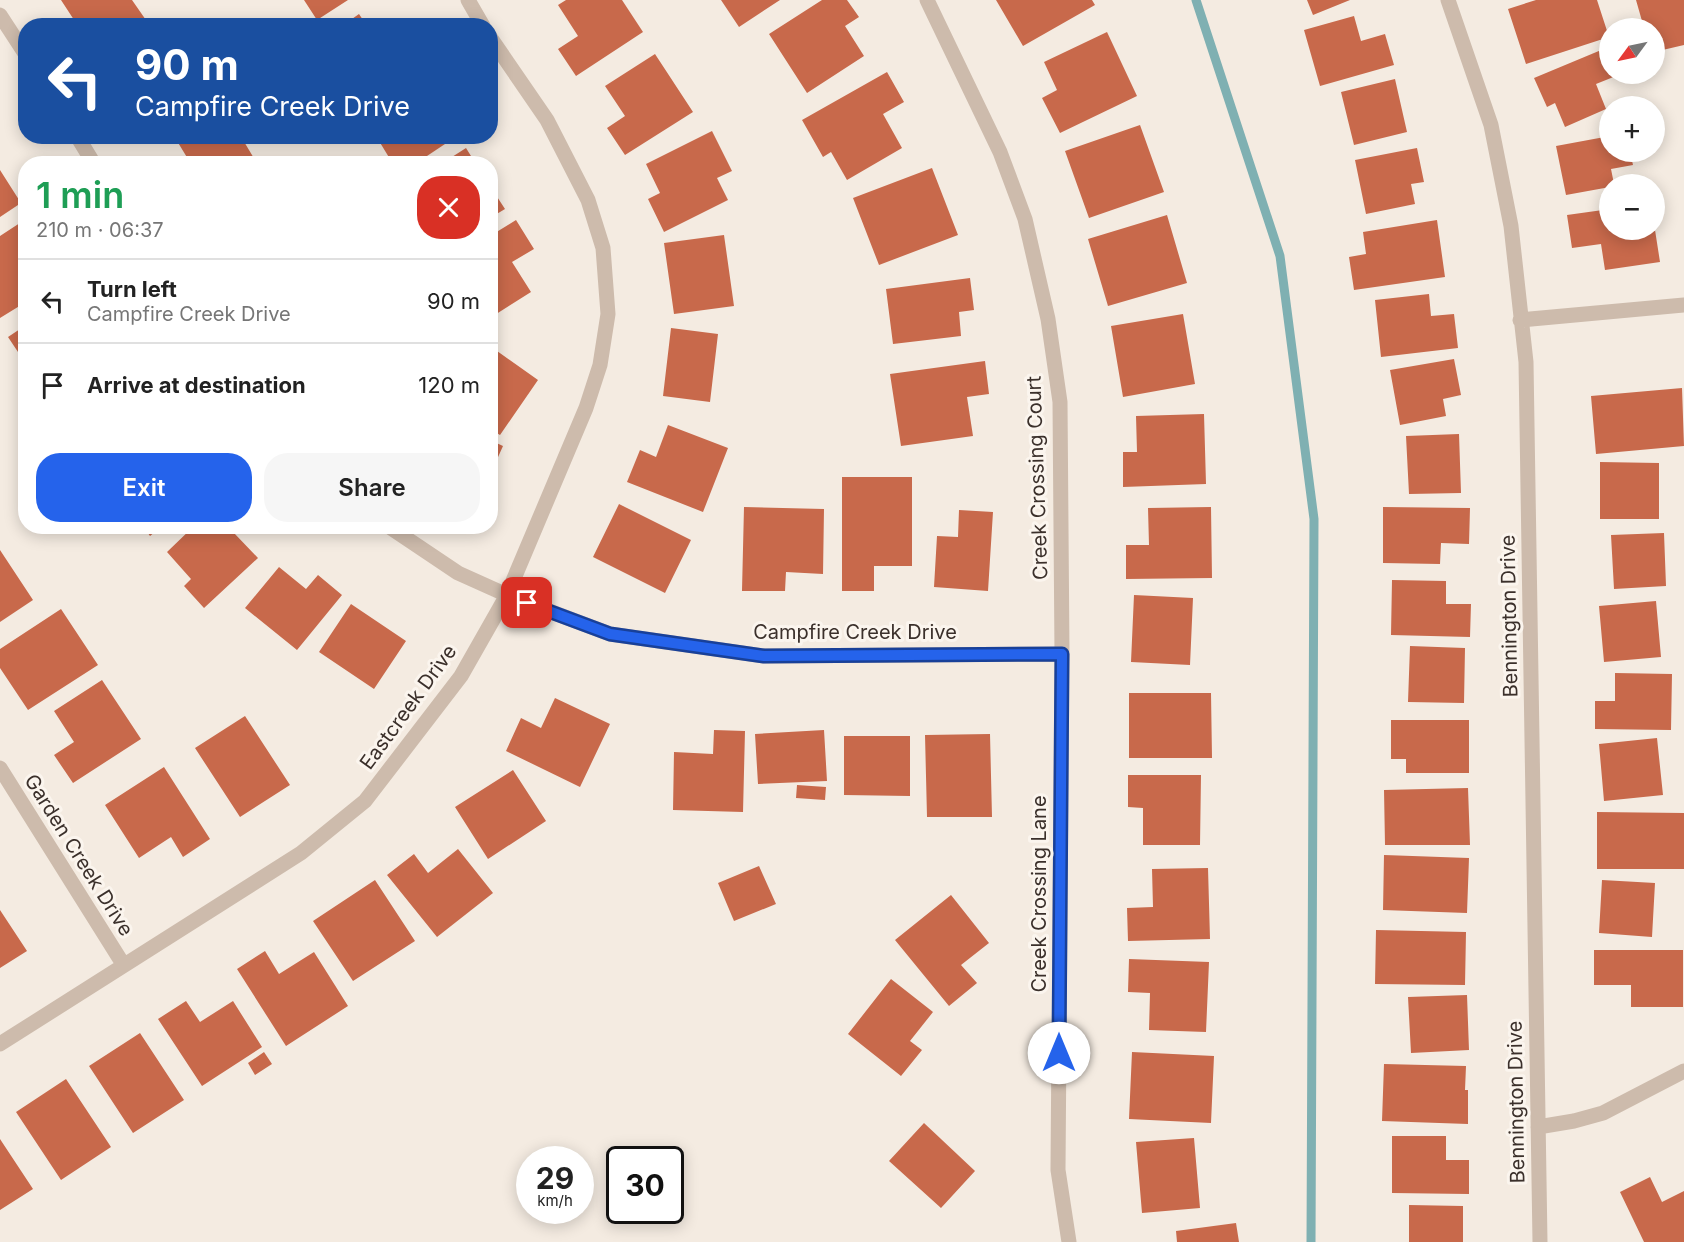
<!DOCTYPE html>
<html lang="en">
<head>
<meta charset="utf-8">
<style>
  body { margin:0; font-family:Inter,sans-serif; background:#f6f6f6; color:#222; height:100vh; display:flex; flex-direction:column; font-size:22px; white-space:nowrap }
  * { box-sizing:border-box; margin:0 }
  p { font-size:20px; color:#767676 }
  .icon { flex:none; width:33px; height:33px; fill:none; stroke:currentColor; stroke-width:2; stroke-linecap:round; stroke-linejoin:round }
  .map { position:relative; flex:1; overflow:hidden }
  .drawer { position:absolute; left:18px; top:156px; width:480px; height:378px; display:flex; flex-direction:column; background:#fff; border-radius:24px; box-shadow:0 3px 15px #0003 }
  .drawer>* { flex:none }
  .top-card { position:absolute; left:18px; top:18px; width:480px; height:126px; border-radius:24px; box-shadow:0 3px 15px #0003; background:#1a4fa0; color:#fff; overflow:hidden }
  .needle { width:39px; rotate:237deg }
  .tools { position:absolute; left:1599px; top:18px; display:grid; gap:12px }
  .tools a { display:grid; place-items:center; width:66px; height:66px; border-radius:50%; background:#fff; box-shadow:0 3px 15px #0003; font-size:30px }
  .speed { position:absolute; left:516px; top:1146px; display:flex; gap:12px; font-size:30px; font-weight:700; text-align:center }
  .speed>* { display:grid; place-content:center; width:78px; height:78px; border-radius:50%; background:#fff; box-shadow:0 3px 15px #0003; line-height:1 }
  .speed small { font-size:15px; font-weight:400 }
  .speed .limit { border:3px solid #111; border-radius:9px; background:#fff; color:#111 }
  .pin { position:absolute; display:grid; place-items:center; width:51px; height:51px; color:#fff; margin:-26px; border-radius:12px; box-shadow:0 3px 9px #0006 }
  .me { position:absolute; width:66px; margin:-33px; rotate:0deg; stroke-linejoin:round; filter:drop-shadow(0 0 4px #0008) }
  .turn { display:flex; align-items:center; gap:21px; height:126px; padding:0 18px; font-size:27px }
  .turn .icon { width:78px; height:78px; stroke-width:2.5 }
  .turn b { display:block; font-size:42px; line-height:51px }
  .round { display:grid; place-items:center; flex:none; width:63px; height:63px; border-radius:24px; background:#f6f6f6 }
  .head { display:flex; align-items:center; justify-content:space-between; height:102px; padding:0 18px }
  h1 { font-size:36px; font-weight:600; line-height:45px; color:#1e9e55 }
  .primary-button { display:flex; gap:12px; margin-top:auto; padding:12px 18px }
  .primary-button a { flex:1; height:69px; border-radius:24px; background:#2563eb; color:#fff; font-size:24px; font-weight:600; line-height:69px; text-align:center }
  .primary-button a+a { background:#f6f6f6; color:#222 }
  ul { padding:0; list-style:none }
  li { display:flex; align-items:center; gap:18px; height:84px; padding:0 18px; border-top:2px solid #e0e0e0 }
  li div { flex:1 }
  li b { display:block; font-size:22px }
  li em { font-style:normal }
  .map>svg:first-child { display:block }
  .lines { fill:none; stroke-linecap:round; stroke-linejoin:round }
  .stream { stroke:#7fb0b2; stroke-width:9 }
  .building { fill:#c8694b }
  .minor { stroke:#cdbbac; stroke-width:15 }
  .route-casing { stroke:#184099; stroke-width:15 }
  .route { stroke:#2563eb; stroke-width:10 }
  .labels { text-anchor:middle; stroke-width:6; stroke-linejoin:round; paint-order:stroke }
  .street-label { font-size:20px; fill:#3b302b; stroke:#fbf5ee }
</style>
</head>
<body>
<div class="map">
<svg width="1684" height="1242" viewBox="0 0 1684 1242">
  <rect width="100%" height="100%" fill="#f4ebe1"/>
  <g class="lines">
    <path class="stream" d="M1196,0L1280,256L1314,519L1311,1242"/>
  </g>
  <path class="building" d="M61,0H132L148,23L144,26H78Z
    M304,0H348L317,20Z
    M566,0H622L643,32L576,76L558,49L578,36L558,5Z
    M721,0H780L739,27Z
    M822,0H847L859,17L845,26L864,56L807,93L769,34Z
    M996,0H1092L1095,5L1023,46Z
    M1307,0H1350L1313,15Z
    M1536,0H1597L1609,37L1526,64L1508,9Z
    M1636,0H1684V45L1654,52V28H1644Z
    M359,14L367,26H342Z
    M1354,16L1361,41L1385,34L1394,65L1320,86L1304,30Z
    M1107,32L1137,96L1060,133L1042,98L1057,90L1044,62Z
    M1606,48L1610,55V74H1621L1596,84L1606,109L1565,127L1555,103L1547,107L1534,78Z
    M655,54L693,112L625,155L607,128L625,116L605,86Z
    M887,72L904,102L883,114L902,148L847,180L831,152L823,157L802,120Z
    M1395,79L1407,132L1354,145L1341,92Z
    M1140,125L1164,192L1089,218L1065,151Z
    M712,131L732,171L717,178L728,200L664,232L648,199L660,193L646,164Z
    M174,136H248L243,140L255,160L250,164H191Z
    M376,136H457L415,164H393Z
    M1610,136V152H1630L1633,165L1611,169L1614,184H1610V187L1566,195L1556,146Z
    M466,148L476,164H441Z
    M1417,148L1424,182L1411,184L1415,204L1366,214L1355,160Z
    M932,168L958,235L879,265L853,198Z
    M0,170L21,203L0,217Z
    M490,186L505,209L490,218Z
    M1610,209V230H1655L1660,262L1605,270L1601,244L1572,248L1567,215Z
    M1167,215L1187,283L1108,306L1088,239Z
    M26,219V302L0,318V236Z
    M516,220L534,249L512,262L531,292L490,318V236Z
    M1437,220L1445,277L1354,290L1349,257L1366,254L1363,232Z
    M724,235L734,306L674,314L664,243Z
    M970,278L974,310L959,312L961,336L893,344L886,289Z
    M1429,294L1431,316L1454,314L1458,348L1381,357L1375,300Z
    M1183,314L1195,384L1123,397L1111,326Z
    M26,325V364L8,337Z
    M671,328L718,334L710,402L663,396Z
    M490,346L538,380L500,435L490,429Z
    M1454,359L1461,395L1443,399L1446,416L1400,425L1390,370Z
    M985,361L989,394L967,397L973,436L901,446L890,374Z
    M1682,388L1684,446L1596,454L1591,396Z
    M1204,414L1206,484L1123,487V452H1137L1136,416Z
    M668,425L728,448L703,512L627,482L640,450L656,457Z
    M1459,434L1461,493L1409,494L1406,436Z
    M490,440L503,446L490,475Z
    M1600,462L1659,463V519H1600Z
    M842,477H912V566H874V591H842Z
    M619,504L691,540L665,593L593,557Z
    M744,507L824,509L823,574L786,572L785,591H742Z
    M1211,507L1212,578L1126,579V545H1149L1148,508Z
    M1383,507L1470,508L1469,544L1441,543L1440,564L1383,563Z
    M959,510L993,512L988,591L934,587L937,536L958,537Z
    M143,526H162L150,536Z
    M194,526H241L234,533L258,558L204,608L184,586L191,579L167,552Z
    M1664,533L1666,586L1614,589L1611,535Z
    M0,550L33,600L0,622Z
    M279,567L306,589L318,575L342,595L297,650L245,608Z
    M1392,580L1446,581V604H1471L1470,637L1391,635Z
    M1134,595L1193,598L1190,665L1131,662Z
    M1656,601L1661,657L1604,662L1599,606Z
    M351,604L406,641L374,689L319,652Z
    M61,609L98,665L28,710L0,668V649Z
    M1410,646L1465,648L1464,703L1408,702Z
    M1615,673L1672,674L1671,730L1595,729V701H1615Z
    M102,680L141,739L73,783L54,755L74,742L54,711Z
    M1129,693H1211L1212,758H1129Z
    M555,698L610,724L580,787L506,751L521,718L541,728Z
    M245,716L290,785L240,817L195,748Z
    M1391,720H1469V773H1406V759H1391Z
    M714,730L745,731L743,812L673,810L674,752L713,754Z
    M824,730L827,781L758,784L755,734Z
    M990,734L992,817H927L925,735Z
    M844,736H910V796L844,795Z
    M1657,738L1663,795L1604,801L1599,744Z
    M164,767L210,839L183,857L171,837L139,858L105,805Z
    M513,770L546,821L488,859L455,807Z
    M1128,775H1201L1200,845H1143V808L1128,807Z
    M797,785L826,787L825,800L796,798Z
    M1468,788L1470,845H1385L1384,790Z
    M1597,812L1684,813V869H1597Z
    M458,849L493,893L437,937L387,875L414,854L428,873Z
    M1384,855L1469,858L1467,913L1383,910Z
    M759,866L776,904L734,921L718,883Z
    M1208,868L1210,939L1128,941L1127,908L1153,907L1152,869Z
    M375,880L415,941L353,981L313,921Z
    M1602,880L1655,883L1652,937L1599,933Z
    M951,895L989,943L961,965L977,983L949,1006L895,940Z
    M0,910L27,951L0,968Z
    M1376,930L1466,932L1465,985L1375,984Z
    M1594,950H1683V1007H1631V985H1594Z
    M265,951L279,974L314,952L348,1006L286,1046L237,969Z
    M1129,959L1209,962L1206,1032L1149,1030L1150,993L1128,992Z
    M891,979L933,1012L910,1041L922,1050L901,1076L848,1034Z
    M1467,995L1469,1050L1411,1053L1408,997Z
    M186,1001L200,1022L233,1001L262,1047L202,1086L158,1019Z
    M140,1033L184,1100L133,1133L89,1066Z
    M264,1052L272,1064L255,1075L248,1063Z
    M1132,1052L1214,1056L1211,1123L1129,1119Z
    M1384,1064L1466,1066L1465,1090H1468V1124L1382,1121Z
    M66,1079L111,1147L61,1180L16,1112Z
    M924,1123L975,1171L941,1208L889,1161Z
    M1392,1136H1446V1160H1469V1194L1392,1193Z
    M1194,1138L1200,1208L1142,1213L1136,1142Z
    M0,1139L33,1189L0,1210Z
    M1650,1177L1662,1202L1684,1191V1242H1644L1620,1192Z
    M1409,1205L1463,1206V1242H1409Z
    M1236,1223L1239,1242H1177L1176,1231Z"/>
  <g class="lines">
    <path class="minor" d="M468,0L483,26
      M927,0L1000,152L1025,219L1048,319L1060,402L1062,654L1058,1170L1069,1242
      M1448,0L1491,125L1511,226L1526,362L1540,1242
      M0,15L26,55
      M77,136L94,164
      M1520,320L1684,305
      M388,526L458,573L507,595L610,634L764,656L1062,654
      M0,768L123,964
      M0,1044L301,853L365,801L461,676L507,595L586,408L600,365L608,314L603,248L588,200L547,120L490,37
      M1538,1127L1574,1121L1603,1113L1684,1071"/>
  </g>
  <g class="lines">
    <g class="route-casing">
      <path id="route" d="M527,603L610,634L764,656L1062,654L1059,1053"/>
    </g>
    <use href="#route" class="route"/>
  </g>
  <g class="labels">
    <g class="street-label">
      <text transform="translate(1037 478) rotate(-92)" y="7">Creek Crossing Court</text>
      <text transform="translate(1509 616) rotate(-91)" y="7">Bennington Drive</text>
      <text x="855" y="639">Campfire Creek Drive</text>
      <text transform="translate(408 707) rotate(-54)" y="7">Eastcreek Drive</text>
      <text transform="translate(79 855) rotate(58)" y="7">Garden Creek Drive</text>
      <text transform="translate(1039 894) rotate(-90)" y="7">Creek Crossing Lane</text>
      <text transform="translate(1516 1102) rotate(-91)" y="7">Bennington Drive</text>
    </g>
  </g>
</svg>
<div class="tools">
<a><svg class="needle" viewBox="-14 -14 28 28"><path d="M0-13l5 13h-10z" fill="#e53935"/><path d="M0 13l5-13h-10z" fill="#767676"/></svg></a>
<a>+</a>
<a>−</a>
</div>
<div class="speed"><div>29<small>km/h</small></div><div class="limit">30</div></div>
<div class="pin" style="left:527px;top:603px;background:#d93025"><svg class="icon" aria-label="arrive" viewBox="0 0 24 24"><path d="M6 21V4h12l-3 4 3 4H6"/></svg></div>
<svg class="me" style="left:1059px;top:1053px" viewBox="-20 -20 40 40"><circle r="19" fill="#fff"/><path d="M0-13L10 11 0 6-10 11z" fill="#2563eb"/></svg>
<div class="top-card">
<div class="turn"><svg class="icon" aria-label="left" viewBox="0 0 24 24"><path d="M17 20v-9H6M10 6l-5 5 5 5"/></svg><div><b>90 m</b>Campfire Creek Drive</div></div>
</div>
<section class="drawer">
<div class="head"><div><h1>1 min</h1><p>210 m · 06:37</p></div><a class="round" style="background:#d93025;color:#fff"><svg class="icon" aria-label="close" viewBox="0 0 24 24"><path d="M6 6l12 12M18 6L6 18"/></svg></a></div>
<ul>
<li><svg class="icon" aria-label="left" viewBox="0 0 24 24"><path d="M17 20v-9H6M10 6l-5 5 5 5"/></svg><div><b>Turn left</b><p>Campfire Creek Drive</p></div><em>90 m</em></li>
<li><svg class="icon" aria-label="arrive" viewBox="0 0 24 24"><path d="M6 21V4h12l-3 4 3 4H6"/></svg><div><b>Arrive at destination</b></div><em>120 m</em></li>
</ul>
<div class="primary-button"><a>Exit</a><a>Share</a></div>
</section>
</div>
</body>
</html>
